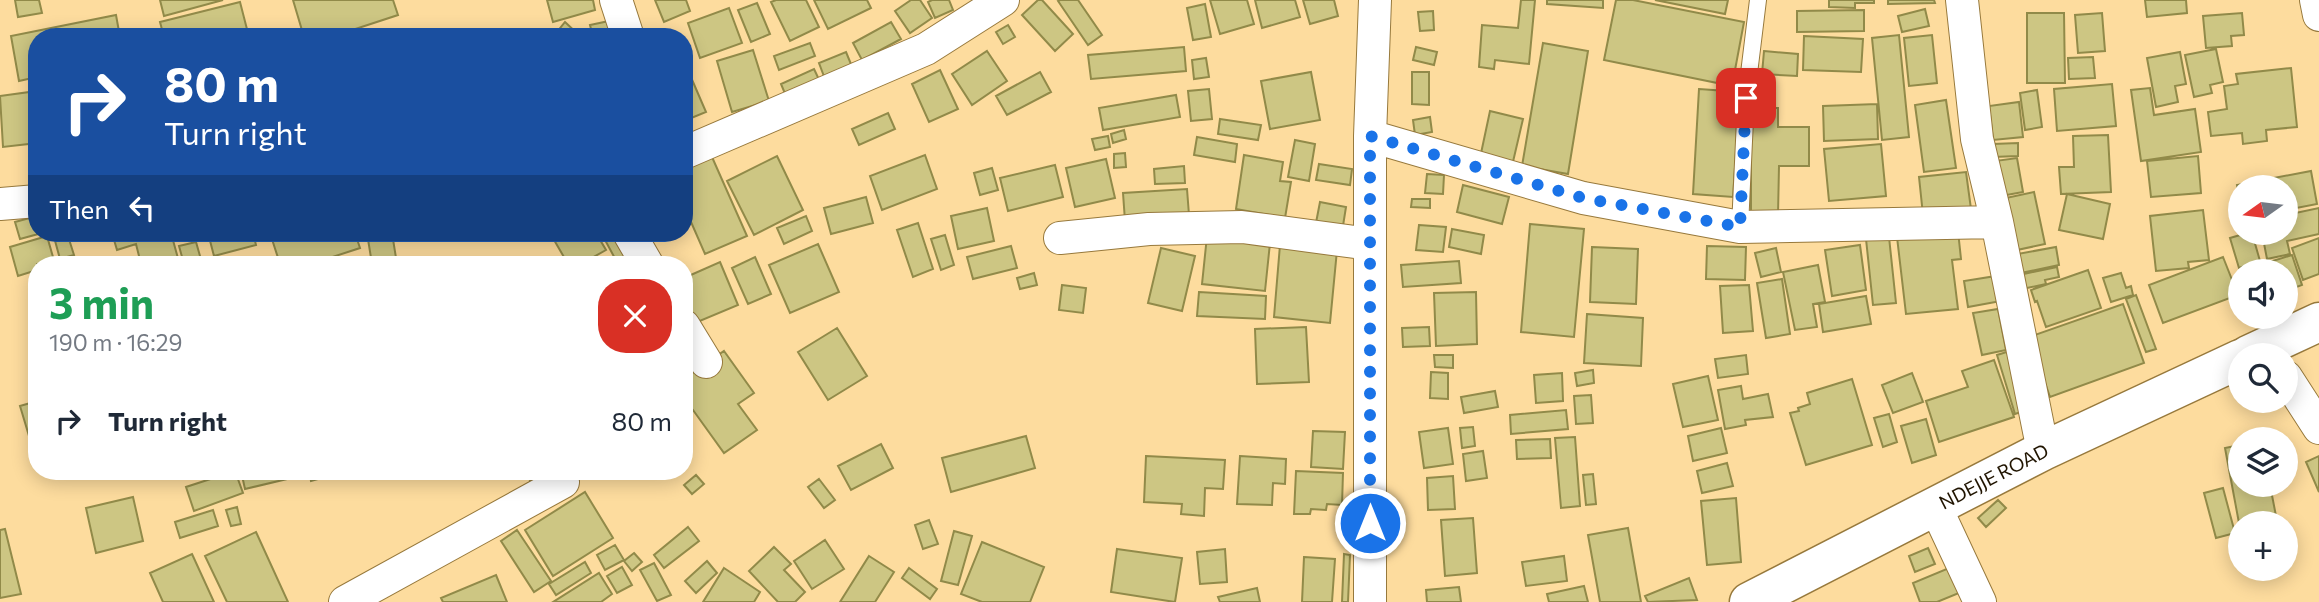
<!DOCTYPE html>
<html lang="en">
<head>
<meta charset="utf-8">
<style>
  body { margin:0; font-family:Commissioner,sans-serif; background:#f6f6f7; color:#1f2937; height:100vh; display:flex; flex-direction:column; font-size:26px; white-space:nowrap }
  * { box-sizing:border-box; margin:0 }
  p { font-size:23px; color:#747a83 }
  .icon { flex:none; width:38px; height:38px; fill:none; stroke:currentColor; stroke-width:2; stroke-linecap:round; stroke-linejoin:round }
  .map { position:relative; flex:1; overflow:hidden }
  .sheet { position:absolute; left:28px; top:256px; width:665px; height:224px; display:flex; flex-direction:column; background:#fff; border-radius:28px; box-shadow:0 4px 18px #0003 }
  .sheet>* { flex:none }
  .hud { position:absolute; left:28px; top:28px; width:665px; height:214px; border-radius:28px; box-shadow:0 4px 18px #0003; background:#1a4fa0; color:#fff; overflow:hidden }
  .needle { width:46px; rotate:256deg }
  .fabs { position:absolute; left:2228px; top:175px; display:grid; gap:14px }
  .fabs a { display:grid; place-items:center; width:70px; height:70px; border-radius:50%; background:#fff; box-shadow:0 4px 18px #0003; font-size:35px }
  .pin { position:absolute; display:grid; place-items:center; width:60px; height:60px; color:#fff; margin:-30px; border-radius:14px; box-shadow:0 4px 10px #0006 }
  .me { position:absolute; width:77px; margin:-38px; rotate:0deg; stroke-linejoin:round; filter:drop-shadow(0 0 5px #0008) }
  .turn { display:flex; align-items:center; gap:24px; height:147px; padding:0 21px; font-size:32px }
  .turn .icon { width:91px; height:91px; stroke-width:2.5 }
  .turn b { display:block; font-size:49px; line-height:60px }
  .then { display:flex; align-items:center; height:66px; padding:0 21px; background:#0003; gap:14px; font-size:26px }
  .round { display:grid; place-items:center; flex:none; width:74px; height:74px; border-radius:28px; background:#f6f6f7 }
  .summary { display:flex; align-items:center; justify-content:space-between; height:119px; padding:0 21px }
  h1 { font-size:42px; font-weight:700; line-height:52px; color:#1e9e55 }
  ul { padding:0; list-style:none }
  li { display:flex; align-items:center; gap:21px; height:91px; padding:0 21px }
  li div { flex:1 }
  li b { display:block; font-size:26px }
  li em { font-style:normal }
  .map>svg:first-child { display:block }
  .building { fill:#cdc683; stroke:#918a49; stroke-width:2 }
  .lines { fill:none; stroke-linecap:round; stroke-linejoin:round }
  .service-casing { stroke:#97793c; stroke-width:18 }
  .minor-casing { stroke:#97793c; stroke-width:34 }
  .tertiary-casing { stroke:#97793c; stroke-width:41 }
  .service { stroke:#fff; stroke-width:16 }
  .minor { stroke:#fff; stroke-width:32 }
  .tertiary { stroke:#fff; stroke-width:38 }
  .route { stroke:#1a73e8; stroke-width:12; stroke-dasharray:0 21.6 }
  .labels { text-anchor:middle; stroke-width:6; stroke-linejoin:round; paint-order:stroke }
  .street-label { font-size:19px; fill:#201400; stroke:#fddc9e }
</style>
</head>
<body>
<div class="map">
<svg width="2319" height="602" viewBox="0 0 2319 602">
  <rect width="100%" height="100%" fill="#fddc9e"/>
  <path class="building" d="M15,0H39L42,13L18,17Z
    M160,0H223L164,16Z
    M293,0H393L398,15L331,37H304Z
    M547,0H593L595,10L553,22Z
    M655,0H686L690,11L664,22Z
    M776,0H806L819,27L790,41L771,2Z
    M814,0H867L871,8L828,29Z
    M911,0H920L932,18L910,33L895,11Z
    M932,0H949L953,10L935,18L928,2Z
    M1038,0H1042L1073,34L1055,51L1022,15Z
    M1060,0H1078L1102,35L1088,45L1058,1Z
    M1210,0H1247L1254,24L1220,34Z
    M1255,0H1295L1300,17L1262,28Z
    M1303,0H1334L1338,16L1310,24Z
    M1521,0H1535L1529,64L1495,60L1494,69L1479,67L1482,25L1518,28Z
    M1547,0H1603V8L1547,4Z
    M1616,0H1633L1744,22L1732,86L1604,60Z
    M1655,0H1728L1725,14Z
    M1829,0H1874V3H1855V8L1829,7Z
    M1888,0H1934L1935,3L1888,4Z
    M2145,0H2186L2187,13L2147,17Z
    M240,2L249,37H164L160,22Z
    M757,3L770,34L751,42L738,10Z
    M1205,4L1211,37L1193,40L1187,8Z
    M729,8L742,43L700,58L688,23Z
    M1925,9L1929,26L1902,32L1898,16Z
    M1864,10V31L1797,32V11Z
    M1433,11L1434,30L1420,31L1418,12Z
    M2027,13H2064L2065,83H2027Z
    M2102,13L2105,51L2078,53L2075,15Z
    M2242,13L2244,35L2231,36L2232,46L2206,48L2203,16Z
    M116,15L120,37H37V77L19,81L11,36Z
    M609,21L613,37H593L590,25Z
    M565,22L581,37H553Z
    M891,22L901,39L862,60L853,43Z
    M1008,25L1015,37L1003,44L996,32Z
    M1899,35L1909,137L1882,140L1872,38Z
    M1932,35L1937,83L1909,86L1904,38Z
    M1804,36L1863,39L1861,72L1803,70Z
    M810,43L815,56L779,70L774,56Z
    M1543,43L1588,51L1568,174L1522,166Z
    M1184,47L1186,71L1091,79L1088,55Z
    M1416,47L1437,52L1434,65L1413,60Z
    M2216,49L2223,82L2210,85L2212,93L2194,97L2185,55Z
    M753,50L769,101L732,112L717,61Z
    M987,51L1007,81L972,105L952,74Z
    M1764,51L1798,54L1797,76L1762,74Z
    M846,52L853,69L825,79L819,63Z
    M2180,52L2186,84L2175,86L2178,102L2156,107L2147,58Z
    M2093,57L2095,78L2069,79L2068,58Z
    M1206,58L1209,77L1194,79L1192,60Z
    M2291,68L2297,127L2266,130L2267,141L2243,144L2242,133L2211,136L2208,112L2227,109L2224,86L2238,84L2236,74Z
    M814,69L822,86L788,101L781,84Z
    M940,70L958,109L929,122L912,84Z
    M1040,72L1051,92L1007,115L996,96Z
    M1311,72L1320,120L1270,129L1261,81Z
    M1412,72H1429V105L1412,104Z
    M690,75L706,112L684,121V77Z
    M2112,84L2116,126L2057,131L2054,89Z
    M2150,88L2154,115L2195,109L2201,152L2141,161L2131,90Z
    M1209,89L1212,119L1191,121L1188,91Z
    M1699,89L1740,92L1733,197L1693,194Z
    M2037,90L2042,127L2025,130L2020,93Z
    M37,91V143L3,147L0,96Z
    M1176,95L1180,117L1103,130L1099,108Z
    M1946,100L1956,168L1924,172L1915,105Z
    M2019,102L2023,137L1993,140L1989,106Z
    M1877,104L1878,139L1824,141L1823,106Z
    M1751,108H1778V127H1809V166H1779L1778,216H1751Z
    M1490,111L1523,119L1512,166L1480,158Z
    M888,113L895,129L859,145L852,129Z
    M1430,117L1432,132L1415,135L1413,120Z
    M1220,119L1261,125L1258,140L1218,134Z
    M1124,130L1126,139L1113,143L1111,134Z
    M2108,135L2111,192L2061,194L2059,167H2074L2073,136Z
    M1108,136L1110,147L1095,150L1092,139Z
    M1197,137L1237,144L1235,162L1194,155Z
    M1295,140L1315,144L1309,181L1288,177Z
    M2018,143V156L1993,157V144Z
    M1881,144L1886,196L1829,201L1824,149Z
    M1125,153L1126,167L1114,168V154Z
    M925,155L937,189L882,210L870,176Z
    M1244,155L1283,162L1280,181L1291,182L1285,218L1236,209Z
    M777,156L803,210L754,235L727,181Z
    M2198,156L2201,193L2151,197L2147,161Z
    M712,157L747,236L705,254L684,206V169Z
    M2017,158L2023,192L2001,196L1995,161Z
    M1106,159L1115,198L1075,207L1066,168Z
    M1319,164L1352,169L1350,185L1316,180Z
    M1055,165L1063,197L1008,211L1000,178Z
    M1184,166L1185,183L1155,184L1154,169Z
    M992,168L998,190L980,195L974,173Z
    M2311,171L2317,204L2286,210V187H2240V201L2237,185Z
    M1966,172L1971,209L1923,215L1919,177Z
    M1427,174L1444,175L1443,194L1425,193Z
    M1463,185L1509,197L1502,224L1457,212Z
    M1187,189L1189,215L1125,221L1123,193Z
    M2034,192L2045,244L2017,250L2006,198Z
    M2067,194L2110,204L2103,239L2059,230Z
    M866,197L873,223L831,234L824,208Z
    M1412,199H1430V208L1411,207Z
    M1320,202L1346,207L1342,232L1315,228Z
    M987,208L994,241L958,249L951,216Z
    M2319,208V234L2287,241L2290,254L2267,259L2262,233H2286V215Z
    M2203,210L2209,260L2188,262L2189,268L2156,271L2150,216Z
    M37,216V233H42L20,239L15,222Z
    M806,216L812,231L784,244L777,228Z
    M918,223L933,269L913,277L897,230Z
    M1530,224L1584,229L1574,337L1521,332Z
    M1419,225L1446,227L1443,252L1416,250Z
    M1452,229L1484,235L1481,254L1449,247Z
    M1958,231L1961,259L1952,260L1958,309L1906,314L1897,237Z
    M67,233L74,255L60,259L54,237Z
    M112,233H171L179,262L141,264L136,244L117,250Z
    M208,233H253L256,245L214,256Z
    M270,233H355L360,248L311,264H280Z
    M367,233H392L397,264H372Z
    M550,233H596L606,250L581,264H568Z
    M618,233L638,264H618L605,240Z
    M2247,233H2252L2260,261L2239,268L2230,238Z
    M945,235L954,265L941,270L931,239Z
    M47,236L55,264H37V270L18,276L10,247Z
    M1207,236L1270,243L1265,291L1202,284Z
    M1889,237L1896,303L1873,305L1866,239Z
    M2319,238V274L2303,280L2292,248Z
    M196,242L202,263L184,264L179,246Z
    M818,244L839,292L790,313L769,265Z
    M1280,245L1337,250L1330,323L1274,317Z
    M1860,245L1866,290L1832,296L1825,250Z
    M1011,246L1017,268L973,279L967,257Z
    M1707,246L1746,247L1745,280L1706,279Z
    M1592,247L1638,249L1636,304L1590,302Z
    M2056,247L2059,265L2016,274L2012,255Z
    M1161,248L1195,256L1182,311L1148,303Z
    M1776,248L1781,272L1761,277L1755,253Z
    M2292,255L2302,285L2286,291V271H2240Z
    M755,257L771,294L748,304L732,268Z
    M2223,257L2238,295L2163,323L2149,285Z
    M1459,261L1461,283L1403,287L1401,265Z
    M720,262L738,305L695,323L684,297V278Z
    M1818,265L1825,302L1813,304L1817,327L1795,330L1783,272Z
    M2057,267L2059,277L2045,280L2046,284L2022,289L2019,275Z
    M2088,270L2101,308L2046,327L2037,301L2035,302L2031,290Z
    M1034,273L1037,285L1020,289L1017,278Z
    M2121,273L2126,288L2131,286L2133,295L2111,302L2103,278Z
    M1996,276L2001,301L1968,307L1964,281Z
    M1782,279L1790,334L1766,338L1757,283Z
    M1062,285L1086,288L1083,313L1059,310Z
    M1749,285L1753,331L1723,333L1720,286Z
    M1199,292L1266,296L1265,319L1197,316Z
    M1476,292L1477,344L1436,346L1434,293Z
    M2136,295L2156,349L2146,352L2126,299Z
    M1866,296L1871,324L1823,332L1819,304Z
    M2123,304L2144,363L2050,397L2029,337Z
    M1998,309L2006,350L1982,355L1973,313Z
    M1587,314L1643,318L1641,366L1584,363Z
    M1306,327L1309,382L1257,384L1255,329Z
    M1429,327L1430,346L1403,347L1402,328Z
    M837,328L867,376L828,400L798,352Z
    M2013,350L2024,411L2015,414L1997,355Z
    M724,351L754,393L738,404L757,430L724,453L693,410L684,416V379Z
    M1434,355H1453V368L1435,367Z
    M1746,355L1748,374L1718,378L1715,359Z
    M1994,360L2014,417L1939,442L1926,401L1968,387L1962,371Z
    M1593,370L1594,383L1577,386L1575,373Z
    M1431,372L1448,373V399L1430,398Z
    M1562,373L1563,401L1536,403L1534,375Z
    M1912,373L1923,402L1893,413L1882,385Z
    M1708,376L1718,420L1683,427L1673,384Z
    M1852,379L1872,445L1806,465L1790,413L1799,411L1798,408L1810,404L1807,393Z
    M1741,386L1743,399L1768,394L1773,417L1745,420L1746,425L1725,429L1718,390Z
    M1495,391L1498,407L1464,413L1461,397Z
    M1591,395L1593,423L1576,424L1574,396Z
    M37,401V444L32,446L20,406Z
    M1566,410L1568,429L1511,434L1510,415Z
    M1889,414L1897,442L1883,447L1874,418Z
    M1926,419L1936,455L1912,463L1901,426Z
    M1473,427L1475,446L1462,448L1460,428Z
    M1448,428L1453,464L1424,468L1419,432Z
    M1721,428L1727,453L1693,461L1688,436Z
    M1313,431L1345,432L1343,469L1311,467Z
    M1026,436L1035,468L951,492L942,458Z
    M1575,437L1580,506L1561,508L1555,438Z
    M1550,439L1551,458L1517,459L1516,440Z
    M881,444L893,468L851,490L838,466Z
    M2240,445V485H2270L2276,516L2239,523L2225,448Z
    M1483,451L1487,478L1466,481L1463,454Z
    M1146,456L1225,460L1223,489L1205,488L1204,516L1181,514L1182,504L1144,502Z
    M1240,456L1286,459L1285,484L1273,483L1272,505L1237,504Z
    M2319,456V492L2306,462Z
    M1727,463L1733,486L1702,493L1697,471Z
    M235,471L243,493L194,511L186,487Z
    M241,471H303L304,475L245,489Z
    M309,471H346L311,481Z
    M525,471H550L531,482Z
    M1296,471L1343,473L1342,505L1327,504L1326,510L1311,509L1310,514H1294Z
    M1593,474L1596,504L1586,505L1583,475Z
    M696,475L704,484L692,494L684,485Z
    M1453,476L1455,509L1428,510L1427,478Z
    M819,479L835,500L824,508L808,487Z
    M2223,488L2235,533L2216,538L2204,493Z
    M585,492L613,538L553,576L525,530Z
    M133,497L143,541L96,553L86,508Z
    M1736,498L1741,562L1707,565L1701,501Z
    M1998,500L2006,508L1986,527L1978,518Z
    M237,507L241,524L231,526L226,510Z
    M213,510L218,526L180,538L175,522Z
    M1473,518L1477,573L1445,576L1441,520Z
    M929,520L938,544L923,549L915,525Z
    M688,527L699,541L664,568L654,555Z
    M1628,528L1641,602H1600L1588,535Z
    M5,529L21,594L0,598V530Z
    M517,530L551,581L534,592L501,541Z
    M954,531L972,536L958,585L941,581Z
    M256,532L288,602H227L205,556Z
    M825,540L844,569L812,589L794,561Z
    M982,542L1044,567L1030,602H982L961,594Z
    M615,545L624,560L605,570L597,555Z
    M774,547L791,564L784,570L805,592L795,602H778L749,571Z
    M1928,548L1935,564L1915,572L1909,556Z
    M1117,549L1182,558L1175,602L1111,592Z
    M1225,549L1227,582L1200,584L1197,552Z
    M634,553L642,562L632,571L624,561Z
    M192,554L214,602H163L150,573Z
    M1344,554L1350,555L1348,602H1342Z
    M869,556L894,572L875,602H840Z
    M1564,556L1567,581L1526,586L1522,562Z
    M1304,557L1335,559L1332,602H1302Z
    M707,561L717,573L696,593L685,581Z
    M585,562L591,573L556,595L549,584Z
    M654,563L671,595L657,601L640,570Z
    M622,567L632,585L617,593L607,576Z
    M724,568L760,592L754,602H703Z
    M909,568L937,589L930,599L902,578Z
    M1949,568L1959,593L1937,602H1920L1913,583Z
    M599,573L612,594L601,602H553Z
    M496,575L507,602H443L441,598Z
    M1689,578L1697,600L1648,602L1645,596Z
    M1584,586L1588,602H1549L1547,594Z
    M1459,587L1461,602H1427L1426,590Z
    M1257,588L1260,602H1220L1218,597Z"/>
  <g class="lines">
    <g class="service-casing">
      <path id="service" d="M1740,227L1746,98L1758,0"/>
    </g>
    <g class="minor-casing">
      <path id="minor" d="M616,0L628,37
        M1962,0L1977,139L1997,222L2043,451
        M2316,0L2319,15
        M1370,136L1583,198L1740,227L1997,222
        M684,153L926,49L1003,0
        M0,204L37,201
        M629,233L647,264
        M1060,238L1149,229L1242,227L1370,244
        M684,326L706,362
        M2286,377L2319,428
        M1936,508L1980,602
        M345,602L563,482
        M1370,602V136L1375,0"/>
    </g>
    <g class="tertiary-casing">
      <g id="tertiary">
        <path d="M2248,355L2319,322"/>
        <path id="s1" d="M1749,602L2043,451L2240,359"/>
      </g>
    </g>
    <use href="#service" class="service"/>
    <use href="#minor" class="minor"/>
    <use href="#tertiary" class="tertiary"/>
  </g>
  <g class="lines">
    <path class="route" d="M1370,523V136L1583,198L1740,227L1746,98"/>
  </g>
  <g class="labels">
    <g class="street-label">
      <text dy="7" stroke="none"><textPath href="#s1" startOffset="275">NDEJJE ROAD</textPath></text>
    </g>
  </g>
</svg>
<div class="fabs">
<a><svg class="needle" viewBox="-14 -14 28 28"><path d="M0-13l5 13h-10z" fill="#e53935"/><path d="M0 13l5-13h-10z" fill="#747a83"/></svg></a>
<a><svg class="icon" aria-label="sound" viewBox="0 0 24 24"><path d="M4 9h4l5-4v14l-5-4H4zM17 9q2 3 0 6"/></svg></a>
<a><svg class="icon" aria-label="search" viewBox="0 0 24 24"><circle cx="10" cy="10" r="6"/><path d="M15 15l6 6"/></svg></a>
<a><svg class="icon" aria-label="layers" viewBox="0 0 24 24"><path d="M12 4l9 5-9 5-9-5zM3 14l9 5 9-5"/></svg></a>
<a>+</a>
</div>
<div class="pin" style="left:1746px;top:98px;background:#d93025"><svg class="icon" aria-label="arrive" viewBox="0 0 24 24"><path d="M6 21V4h12l-3 4 3 4H6"/></svg></div>
<svg class="me" style="left:1370px;top:523px" viewBox="-20 -20 40 40"><circle r="17" fill="#1a73e8" stroke="#fff" stroke-width="3"/><path d="M0-11L8 9 0 5-8 9z" fill="#fff"/></svg>
<div class="hud">
<div class="turn"><svg class="icon" aria-label="right" viewBox="0 0 24 24"><path d="M7 20v-9h11M14 6l5 5-5 5"/></svg><div><b>80 m</b>Turn right</div></div>
<div class="then">Then<svg class="icon" aria-label="left" viewBox="0 0 24 24"><path d="M17 20v-9H6M10 6l-5 5 5 5"/></svg></div>
</div>
<section class="sheet">
<div class="summary"><div><h1>3 min</h1><p>190 m · 16:29</p></div><a class="round" style="background:#d93025;color:#fff"><svg class="icon" aria-label="close" viewBox="0 0 24 24"><path d="M6 6l12 12M18 6L6 18"/></svg></a></div>
<ul>
<li><svg class="icon" aria-label="right" viewBox="0 0 24 24"><path d="M7 20v-9h11M14 6l5 5-5 5"/></svg><div><b>Turn right</b></div><em>80 m</em></li>
</ul>
</section>
</div>
</body>
</html>
